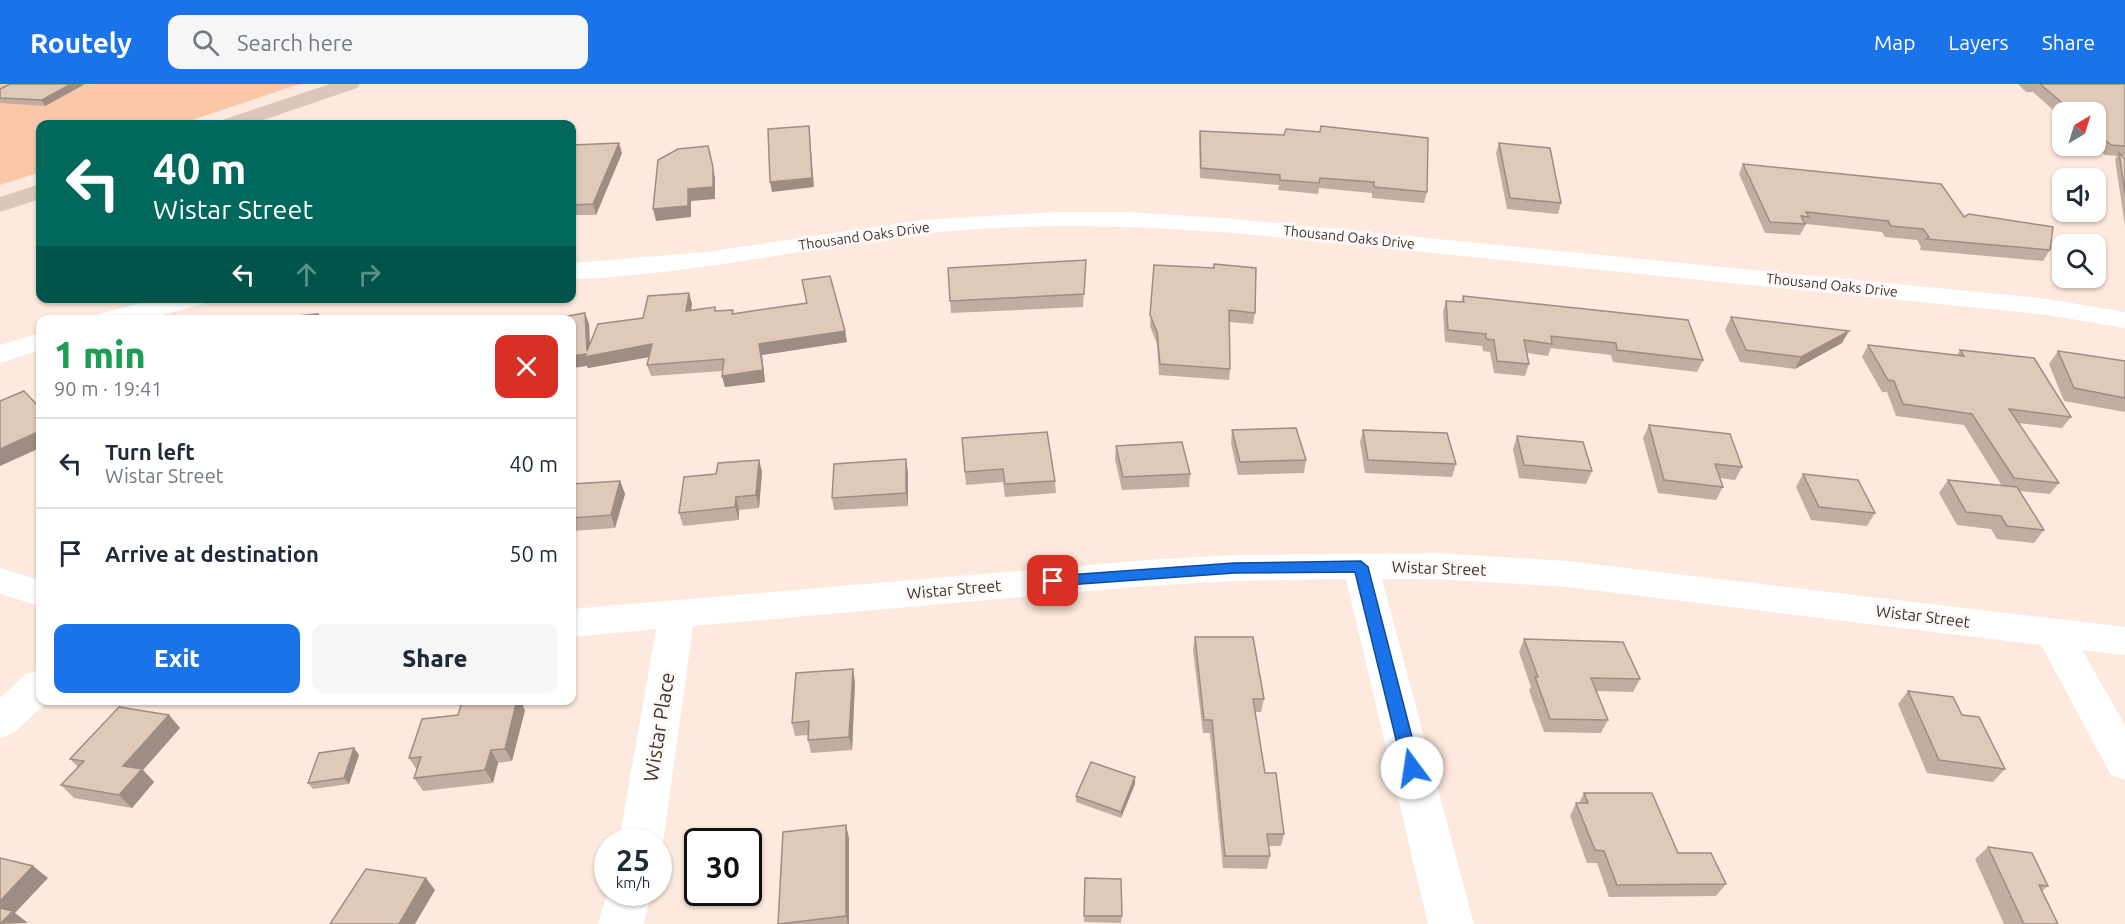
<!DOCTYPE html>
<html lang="en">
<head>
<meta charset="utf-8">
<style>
  body { margin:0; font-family:Ubuntu,sans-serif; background:#f6f6f7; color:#1f2937; height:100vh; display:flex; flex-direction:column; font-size:22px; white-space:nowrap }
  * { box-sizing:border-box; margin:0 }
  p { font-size:20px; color:#747a83 }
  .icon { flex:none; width:33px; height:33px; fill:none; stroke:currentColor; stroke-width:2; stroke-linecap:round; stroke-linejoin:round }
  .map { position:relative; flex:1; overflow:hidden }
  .panel { position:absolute; left:36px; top:231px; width:540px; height:390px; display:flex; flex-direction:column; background:#fff; border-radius:12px; box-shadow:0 2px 4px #0004 }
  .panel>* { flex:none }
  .guide { position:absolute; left:36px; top:36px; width:540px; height:183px; border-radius:12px; box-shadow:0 2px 4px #0004; background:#00695c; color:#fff; overflow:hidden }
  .needle { width:39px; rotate:38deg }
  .fabs { position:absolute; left:2052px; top:18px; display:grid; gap:12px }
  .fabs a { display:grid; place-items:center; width:54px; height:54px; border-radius:12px; background:#fff; box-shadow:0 2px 4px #0004; font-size:30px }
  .speed { position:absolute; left:594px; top:744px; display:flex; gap:12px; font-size:30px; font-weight:700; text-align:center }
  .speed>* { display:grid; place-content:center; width:78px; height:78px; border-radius:50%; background:#fff; box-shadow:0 2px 4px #0004; line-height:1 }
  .speed small { font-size:15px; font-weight:400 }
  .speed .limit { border:3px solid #111; border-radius:9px; background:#fff; color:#111 }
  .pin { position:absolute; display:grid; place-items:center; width:51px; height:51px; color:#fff; margin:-26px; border-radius:12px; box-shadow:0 3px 9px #0006 }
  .me { position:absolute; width:66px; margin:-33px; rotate:346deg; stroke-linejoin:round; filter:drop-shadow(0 0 4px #0008) }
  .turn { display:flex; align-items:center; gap:21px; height:126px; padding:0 18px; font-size:27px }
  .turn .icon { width:78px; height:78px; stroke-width:2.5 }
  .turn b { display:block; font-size:42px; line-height:51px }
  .lanes { display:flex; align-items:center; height:57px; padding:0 18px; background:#0003; justify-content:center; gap:30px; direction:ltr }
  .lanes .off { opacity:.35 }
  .round { display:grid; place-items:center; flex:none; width:63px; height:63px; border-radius:12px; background:#f6f6f7 }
  .head { display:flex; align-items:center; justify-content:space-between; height:102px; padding:0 18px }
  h1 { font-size:36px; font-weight:800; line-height:45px; color:#1e9e55 }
  .button { display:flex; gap:12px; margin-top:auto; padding:12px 18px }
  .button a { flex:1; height:69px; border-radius:12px; background:#1a73e8; color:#fff; font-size:24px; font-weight:800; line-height:69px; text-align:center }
  .button a+a { background:#f6f6f7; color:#1f2937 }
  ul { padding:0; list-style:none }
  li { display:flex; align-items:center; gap:18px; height:90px; padding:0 18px; border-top:2px solid #e0e1e3 }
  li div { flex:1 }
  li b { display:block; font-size:22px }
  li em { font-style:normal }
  header { display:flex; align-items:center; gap:36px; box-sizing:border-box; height:84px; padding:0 30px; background:#1a73e8; color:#fff }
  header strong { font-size:28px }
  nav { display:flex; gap:33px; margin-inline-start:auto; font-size:21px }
  .search { width:420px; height:54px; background:#f6f6f7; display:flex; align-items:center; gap:15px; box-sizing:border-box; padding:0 21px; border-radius:12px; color:#747a83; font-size:22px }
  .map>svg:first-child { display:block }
  .green { fill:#fac8a9 }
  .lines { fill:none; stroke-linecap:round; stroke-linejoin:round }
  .minor { fill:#fff; fill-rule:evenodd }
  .major { fill:#dbc6ba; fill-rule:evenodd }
  .wall { fill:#c2ada0 }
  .shaded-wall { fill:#9e8d82 }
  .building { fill:#e1c9ba; stroke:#9e8d82; stroke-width:1.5 }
  .route { fill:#1a73e8; stroke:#114b97; stroke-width:1.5 }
  .labels { text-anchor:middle; stroke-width:6; stroke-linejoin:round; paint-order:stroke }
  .far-street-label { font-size:14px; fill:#3f352f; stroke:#fef9f6 }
  .street-label { font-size:16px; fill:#3f352f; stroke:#fef9f6 }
  .near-street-label { font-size:20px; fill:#3f352f; stroke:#fef9f6 }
</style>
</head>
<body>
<header>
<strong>Routely</strong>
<div class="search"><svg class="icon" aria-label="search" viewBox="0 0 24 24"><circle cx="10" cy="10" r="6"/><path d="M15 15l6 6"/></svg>Search here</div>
<nav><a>Map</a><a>Layers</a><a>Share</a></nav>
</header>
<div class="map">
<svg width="2125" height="840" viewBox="0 0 2125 840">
  <rect width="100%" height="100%" fill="#fde9dd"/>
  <path class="green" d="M0,0H300L180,40H40V88L0,101Z"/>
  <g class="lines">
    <path class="minor" d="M1057,128H1128L1235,135L2048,215L2125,228V244L2048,231L1235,149C1131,141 1026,138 922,150C805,164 690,191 572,195V179L706,168L922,136Z
      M160,214H207L203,220L142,236H95L98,230Z
      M40,249V266L0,279V261Z
      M1437,469L1567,477L2125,543V571L2082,566L2125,641V696L2111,691L2041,561L1567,503L1437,495H1382L1474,840H1428L1346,495L1234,497L1147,502L693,542L663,758L658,767V758H619L656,545L572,553V525L1147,476L1234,471Z
      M0,484L40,496V522L0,510Z
      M40,586V616H49L14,649L0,654V614L26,590Z
      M608,806V808H651L644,840H598Z"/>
    <path class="major" d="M330,0H360L357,4L252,40H222L225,35Z
      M40,100V115L0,128V113Z"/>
  </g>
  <path class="wall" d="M85,0L45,22L0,19V5Z
    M2018,0H2125V72H2122L2125,75V142L2115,75L2117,72L2105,71L2094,62H2096V28H2062V34L2033,8H2026Z
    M1321,42L1427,108L1424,119L1372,114V109L1319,104L1318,110L1278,106L1279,101L1200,94L1199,57L1200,47L1284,51L1320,48Z
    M1499,59L1561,119L1558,130L1507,125L1496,69Z
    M572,61L622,69L596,131H572Z
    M1743,80L1964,133L2050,166L2043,177L1920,166L1921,163L1917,156L1885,153L1882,148L1806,140L1800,151L1765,149L1739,90Z
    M1154,181L1255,229L1253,240L1229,238L1230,285L1229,296L1159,291L1157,260L1150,242Z
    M948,184L1085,188L1083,223L951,229Z
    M689,209L692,220L691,227H716L733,230L845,247L847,258L762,271L765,298L725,303L722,292L723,287L651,292L647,281L649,273L588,284L587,282L585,229L589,240L590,260L643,234Z
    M1463,212L1703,276L1697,288L1613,278L1611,271L1551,264L1548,272L1527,269L1529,280L1525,292L1494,289L1490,268L1483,267L1482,262L1445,258L1443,228L1446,217L1461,218Z
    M1731,233L1842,259L1795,285L1740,278L1725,246Z
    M1868,261L1957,271L1960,266L2071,333L2062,344L2018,339L2059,399L2050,410L2020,407L2044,446L2034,459L1997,455L1991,445L1957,441L1939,409L1948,396L2002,402L1964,341L1896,332L1887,308H1882L1862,273Z
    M2058,267L2125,277V328L2064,317L2049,280Z
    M1649,341L1742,383L1735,396L1720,394L1723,403L1716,416L1658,409L1643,354Z
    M1232,346L1306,376L1304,389L1238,391L1231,359Z
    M1363,346L1456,380L1452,393L1365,389L1360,358Z
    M1517,352L1592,387L1586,400L1519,394L1513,365Z
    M962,354L1055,397L1056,409L1005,413L1003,398L966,401Z
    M1116,362L1190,390L1189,403L1122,406L1115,375Z
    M759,376L762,388L759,424L739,426V436L683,442L679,429L716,390Z
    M908,388V422L834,426L832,414Z
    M1803,390L1875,429L1867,442L1811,436L1796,403Z
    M620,397L625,410L615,444L572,447V400Z
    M1195,553L1264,615L1261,628H1255L1265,689L1284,750L1281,762H1268L1270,772L1267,785L1223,784L1210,649H1203L1193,566Z
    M1524,555L1640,595L1633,608L1596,607L1608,636L1601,649L1544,648L1529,606L1531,603L1519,568Z
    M855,598L852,666L811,669L808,656V651L795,652L792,639Z
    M1908,607L1962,631L2005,685L1993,698L1927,689L1898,620Z
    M525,626L512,677L498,679L493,699L423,707L414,694L417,686L409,674Z
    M169,631L180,644L143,686L154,698L132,724L74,714L61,701L78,683L70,675Z
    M354,664L359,671L349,700L313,705L308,699Z
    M1135,693V700L1121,734L1076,718V712Z
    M1584,709L1678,769L1726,800L1716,812L1609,813L1597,779H1587L1570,732L1576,719H1579Z
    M849,754V840H778Z
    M1988,763L2048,802L2042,807L2058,840H2004L1975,775Z
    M1085,794L1122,832L1121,839L1084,838Z"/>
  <path class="shaded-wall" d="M71,0H85L45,22L42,16Z
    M809,42L814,103L772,108L770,98Z
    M619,59L622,69L596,131L593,120Z
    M713,83L715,94V115L691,117V133L656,137L653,125L688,105Z
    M689,209L692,220L689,239L686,227Z
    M585,229L589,240L590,272L652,260L655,272L588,284L587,282L572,284V272L586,270L587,267Z
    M318,230L321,236H315Z
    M845,247L847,258L762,271L765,298L725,303L722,292L759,260Z
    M1849,247L1842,259L1795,285L1801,273Z
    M40,347V364L0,382V365Z
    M906,375L908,388V422L906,409Z
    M759,376L762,388L759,424L756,411Z
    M620,397L625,410L615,444L611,431Z
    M736,413L739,426V436L735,423Z
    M853,585L855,598L852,666L849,653Z
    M517,616H520L525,626L512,677L505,665Z
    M169,631L180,644L143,686L154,698L132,724L119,711L123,682Z
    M354,664L359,671L349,700L344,694Z
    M491,666L498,679L493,699L485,686Z
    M1135,693V700L1121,734V728Z
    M846,741L849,754V840H848L846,832Z
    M33,782L48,794L15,829L28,839L0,840V817Z
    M426,794L435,806L415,840H399Z"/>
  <path class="building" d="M10,0H71L42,16L0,14V5Z
    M2040,0H2125V62L2111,61L2096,48V28H2073Z
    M809,42L812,94L770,98L768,45Z
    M1321,42L1428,54L1427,108L1374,103V98L1320,94L1319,99L1280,96V91L1201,84L1200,47L1284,51L1286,45L1320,48Z
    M619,59L593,120L572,121V61Z
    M1499,59L1550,64L1561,119L1510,114Z
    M708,62L713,83V103L688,105V122L653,125L658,76L678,65Z
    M2119,69L2125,75V109Z
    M1743,80L1941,100L1964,133L1969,130L2053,143L2050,166L1926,155L1929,153L1923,145L1891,142L1888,137L1806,128L1809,133L1801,132L1805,140L1770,138Z
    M1086,176L1084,210L950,217L948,184Z
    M1214,180L1256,184L1255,229L1229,226L1230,285L1160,280L1157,248L1150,231L1154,181L1214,184Z
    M830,192L845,247L759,260L763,286L722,292L724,275L647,281L652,260L584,273L586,270L572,272V236H545L585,229L587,267L598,240L643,234L648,212L689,209L686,227L715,223V227L733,226L732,230L807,219L802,196Z
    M1463,212L1688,236L1703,276L1617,266L1616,259L1551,252L1552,260L1524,256L1529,280L1497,277L1494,256L1486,255V250L1448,246L1446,217L1464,218Z
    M318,230L315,236H279L280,234Z
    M1731,233L1849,247L1801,273L1746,266Z
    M1868,261L1964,272L1960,266L2034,274L2071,333L2009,325L2059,399L2014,394L1972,330L1903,320L1894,297L1888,296Z
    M2058,267L2125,277V314L2074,304Z
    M24,307L40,324V347L0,365V317Z
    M1649,341L1730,350L1742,383L1715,380L1723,403L1664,396Z
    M1296,344L1306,376L1240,378L1232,346Z
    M1363,346L1447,349L1456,380L1368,376Z
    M1047,348L1055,397L1005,400L1003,385L965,388L962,354Z
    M1517,352L1583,358L1592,387L1524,381Z
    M1182,358L1190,390L1123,393L1116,362Z
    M906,375V409L832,414L834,380Z
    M759,376L756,411L736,413L735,423L679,429L684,393L716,390L718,379Z
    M1803,390L1858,396L1875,429L1819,423Z
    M1948,396L2017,403L2044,446L2007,442L2001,432L1966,428Z
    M620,397L611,431L572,434V400Z
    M1195,553H1253L1264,615H1253L1265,689H1276L1284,750H1267L1270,772H1225L1212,636H1204Z
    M1524,555L1623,558L1640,595L1591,594L1608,636L1550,635L1535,593H1538Z
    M853,585L849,653L808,656L809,637L792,639L796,589Z
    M1908,607L1953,613L1962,631L1979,633L2005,685L1939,676Z
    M481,616H517L505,665L491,666L485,686L414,694L421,673L409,674L422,635L458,631L462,618Z
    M119,623L169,631L123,682L142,685L119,711L61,701L84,677L70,675Z
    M354,664L344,694L308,699L319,669Z
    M1091,678L1135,693L1121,728L1076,712Z
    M1584,709H1652L1678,769H1711L1726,800L1617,801L1604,767L1595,766L1576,719H1588Z
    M846,741V832L778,840L783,748Z
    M1988,763L2032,769L2048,802L2039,801L2058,840H2024Z
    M0,774L33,782L0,817Z
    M366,785L426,794L399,840H330Z
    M1085,794L1121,795L1122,832H1084Z
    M0,824L13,827L0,840Z"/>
  <path class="route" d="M1361,477L1368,483L1420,684L1418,689L1412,691L1406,689L1403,684L1355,488L1234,489L1053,502L1046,497L1053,492L1234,479Z"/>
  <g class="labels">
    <g class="far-street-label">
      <text transform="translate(864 152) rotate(-8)" y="5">Thousand Oaks Drive</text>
      <text transform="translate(1349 153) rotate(6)" y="5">Thousand Oaks Drive</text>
      <text transform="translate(1832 201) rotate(6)" y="5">Thousand Oaks Drive</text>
    </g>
    <g class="street-label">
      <text transform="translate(1439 484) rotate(2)" y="6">Wistar Street</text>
      <text transform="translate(954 505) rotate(-5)" y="6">Wistar Street</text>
      <text transform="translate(1923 532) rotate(7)" y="6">Wistar Street</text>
    </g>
    <g class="near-street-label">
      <text transform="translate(659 643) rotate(-81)" y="7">Wistar Place</text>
    </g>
  </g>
</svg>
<div class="fabs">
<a><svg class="needle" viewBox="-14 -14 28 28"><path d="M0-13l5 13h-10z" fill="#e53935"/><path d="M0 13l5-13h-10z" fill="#747a83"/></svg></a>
<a><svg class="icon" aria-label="sound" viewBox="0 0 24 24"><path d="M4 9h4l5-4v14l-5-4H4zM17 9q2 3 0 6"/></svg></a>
<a><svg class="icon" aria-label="search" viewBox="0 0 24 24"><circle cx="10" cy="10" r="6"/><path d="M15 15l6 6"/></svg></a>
</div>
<div class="speed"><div>25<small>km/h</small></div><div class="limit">30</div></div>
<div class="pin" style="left:1053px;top:497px;background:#d93025"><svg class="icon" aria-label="arrive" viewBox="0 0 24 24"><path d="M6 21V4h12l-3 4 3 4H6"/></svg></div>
<svg class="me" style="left:1412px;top:684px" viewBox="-20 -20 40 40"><circle r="19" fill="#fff"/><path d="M0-13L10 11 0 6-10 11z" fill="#1a73e8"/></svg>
<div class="guide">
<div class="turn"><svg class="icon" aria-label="left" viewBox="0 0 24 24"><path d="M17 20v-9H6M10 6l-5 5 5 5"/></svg><div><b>40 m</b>Wistar Street</div></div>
<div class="lanes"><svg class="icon" aria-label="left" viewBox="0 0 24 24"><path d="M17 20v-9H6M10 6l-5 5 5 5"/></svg><svg class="icon off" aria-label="ahead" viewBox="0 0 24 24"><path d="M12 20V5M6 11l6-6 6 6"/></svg><svg class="icon off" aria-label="right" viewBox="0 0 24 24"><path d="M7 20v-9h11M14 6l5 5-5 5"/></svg></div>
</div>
<section class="panel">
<div class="head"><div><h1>1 min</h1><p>90 m · 19:41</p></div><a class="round" style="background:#d93025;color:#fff"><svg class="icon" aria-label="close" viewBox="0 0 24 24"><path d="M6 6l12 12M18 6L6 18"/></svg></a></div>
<ul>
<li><svg class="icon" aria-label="left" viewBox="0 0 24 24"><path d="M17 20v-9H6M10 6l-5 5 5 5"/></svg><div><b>Turn left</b><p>Wistar Street</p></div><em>40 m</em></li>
<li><svg class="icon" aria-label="arrive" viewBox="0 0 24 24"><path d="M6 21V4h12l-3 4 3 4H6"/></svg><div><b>Arrive at destination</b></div><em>50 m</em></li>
</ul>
<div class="button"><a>Exit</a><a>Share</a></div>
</section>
</div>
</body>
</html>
